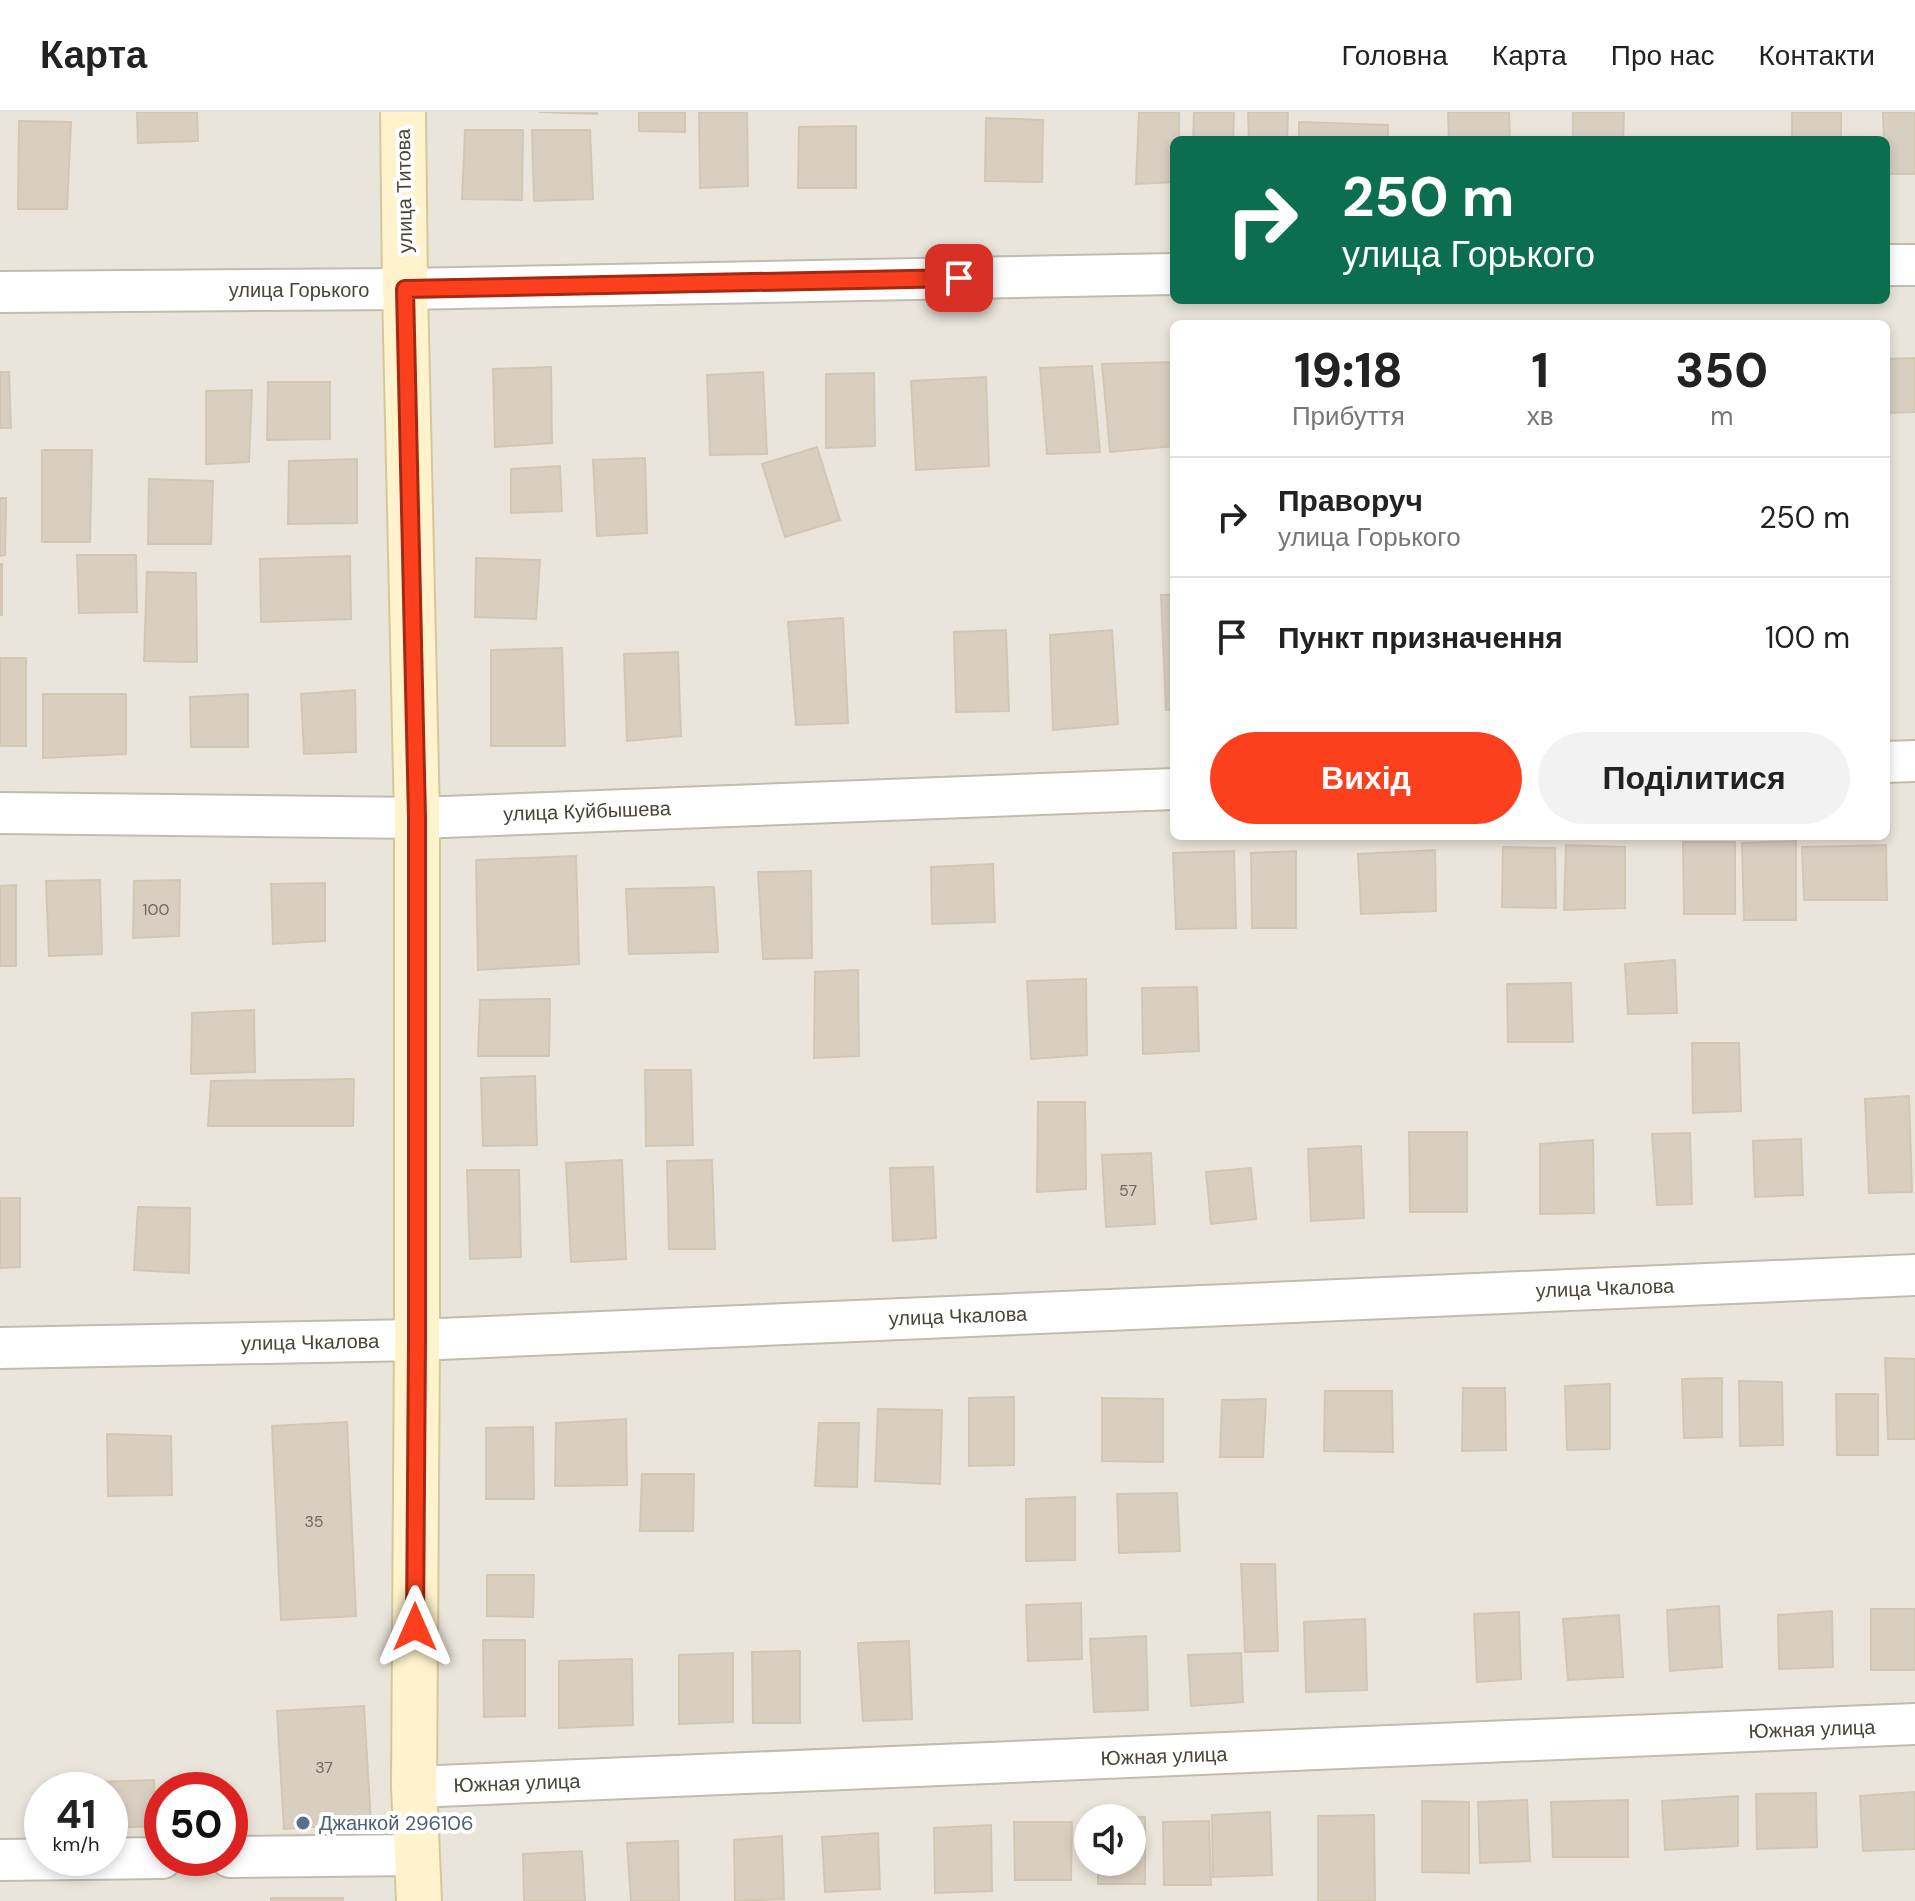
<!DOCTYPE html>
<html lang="uk">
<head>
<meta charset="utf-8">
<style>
  body { margin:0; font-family:"DM Sans",sans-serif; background:#f2f2f2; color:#222; height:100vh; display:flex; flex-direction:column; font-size:30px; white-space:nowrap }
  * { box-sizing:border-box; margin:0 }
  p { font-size:26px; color:#767676 }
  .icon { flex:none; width:44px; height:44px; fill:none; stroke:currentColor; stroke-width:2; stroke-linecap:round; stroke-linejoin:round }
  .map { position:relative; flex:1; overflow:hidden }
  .details { position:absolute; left:1170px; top:208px; width:720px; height:520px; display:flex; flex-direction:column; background:#fff; border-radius:12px; box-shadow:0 4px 12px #0003 }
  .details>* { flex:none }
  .banner { position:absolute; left:1170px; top:24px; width:720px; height:168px; border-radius:12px; box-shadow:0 4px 12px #0003; background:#0b6e4f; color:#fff; overflow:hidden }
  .buttons { position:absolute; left:1074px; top:1692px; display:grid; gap:16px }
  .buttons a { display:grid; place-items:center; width:72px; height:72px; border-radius:50%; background:#fff; box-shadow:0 4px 12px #0003; font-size:40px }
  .speed { position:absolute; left:24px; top:1660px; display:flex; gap:16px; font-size:40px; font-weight:700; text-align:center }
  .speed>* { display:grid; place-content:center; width:104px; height:104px; border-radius:50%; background:#fff; box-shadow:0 4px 12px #0003; line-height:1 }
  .speed small { font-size:20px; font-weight:400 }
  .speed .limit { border:12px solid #d22; background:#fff; color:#111 }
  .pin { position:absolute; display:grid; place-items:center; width:68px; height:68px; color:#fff; margin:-34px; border-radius:16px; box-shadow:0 4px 12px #0006 }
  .me { position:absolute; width:88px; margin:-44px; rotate:0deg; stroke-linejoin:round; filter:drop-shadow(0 0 6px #0008) }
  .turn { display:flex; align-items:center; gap:28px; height:168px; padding:0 40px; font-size:36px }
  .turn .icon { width:104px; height:104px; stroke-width:2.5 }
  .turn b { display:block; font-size:56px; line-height:68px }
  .eta { display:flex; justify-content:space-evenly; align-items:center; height:136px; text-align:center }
  .eta b { font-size:48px; font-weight:800; line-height:56px }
  .cta { display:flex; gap:16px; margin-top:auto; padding:16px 40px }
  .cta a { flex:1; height:92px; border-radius:48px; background:#fc3f1d; color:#fff; font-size:32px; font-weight:800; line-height:92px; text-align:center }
  .cta a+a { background:#f2f2f2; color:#222 }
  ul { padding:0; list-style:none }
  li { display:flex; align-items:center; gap:24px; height:120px; padding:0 40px; border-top:2px solid #e0e0e0 }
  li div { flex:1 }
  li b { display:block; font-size:30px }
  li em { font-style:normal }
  header { display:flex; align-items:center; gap:48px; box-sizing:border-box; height:112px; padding:0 40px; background:#fff; border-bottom:2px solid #e0e0e0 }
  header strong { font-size:38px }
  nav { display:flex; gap:44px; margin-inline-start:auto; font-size:28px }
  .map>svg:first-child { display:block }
  .residential { fill:#eae5da; fill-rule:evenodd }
  .building { fill:#d8cfc1; stroke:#d3c7b4; stroke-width:2 }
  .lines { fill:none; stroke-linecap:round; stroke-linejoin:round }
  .street-casing { stroke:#c2bbae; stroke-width:44 }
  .secondary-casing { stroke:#d6c79b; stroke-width:48 }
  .street { stroke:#fff; stroke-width:40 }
  .secondary { stroke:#fff3cd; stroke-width:44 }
  .route-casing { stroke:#a42913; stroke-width:20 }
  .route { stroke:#fc3f1d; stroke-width:14 }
  .service-dot { fill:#5c6f8a; stroke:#fff; stroke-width:3 }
  .labels { text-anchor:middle; stroke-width:8; stroke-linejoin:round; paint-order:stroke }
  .number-label { font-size:16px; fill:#6e675b }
  .street-label { font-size:20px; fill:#4b4439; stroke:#fff }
  .service-label { font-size:20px; fill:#4e5e75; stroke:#fff; text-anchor:start }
</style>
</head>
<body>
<header>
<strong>Карта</strong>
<nav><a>Головна</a><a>Карта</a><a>Про нас</a><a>Контакти</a></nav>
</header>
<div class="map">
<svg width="1915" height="1789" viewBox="0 0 1915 1789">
  <rect width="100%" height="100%" fill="#f6f3ec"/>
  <path class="residential" d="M0,0H1915V1789H0ZM1174,28H1886V188H1174ZM1174,212H1886V724H1174ZM42,1678H110V1746H42ZM162,1678H230V1746H162ZM1088,1706H1132V1750H1088Z"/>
  <path class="building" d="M137,0H197L198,29L138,31Z
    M539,0H597V2Z
    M639,0H685V20L639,19Z
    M699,0H747L748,74L700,76Z
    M1139,0H1179V28H1174V70L1136,72Z
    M1194,0H1234L1233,28H1193Z
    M1248,0H1288L1287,28H1249Z
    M1448,0H1509L1510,28H1449Z
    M1573,0H1624L1623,28H1573Z
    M1792,0H1841V28H1792Z
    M1883,0H1915V62H1886V28H1884Z
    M986,6L1043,8L1042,70L985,69Z
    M19,9L71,10L67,97H18Z
    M1299,10L1388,13V28H1299Z
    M856,14V76H798L799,15Z
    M465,18H523L522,88L462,87Z
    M532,18H590L593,87L534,89Z
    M1915,246V300L1886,301V247Z
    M1174,250V334L1110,340L1102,252Z
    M1092,254L1100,340L1047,342L1040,256Z
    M551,255L552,331L495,335L493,257Z
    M0,260H9L11,316H0Z
    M763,260L767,342L710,343L707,263Z
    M874,261L875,334L826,336V262Z
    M986,265L989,354L916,358L911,269Z
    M268,270H330V327L267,328Z
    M252,278L249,350L206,352V279Z
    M817,335L840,408L785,425L762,352Z
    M42,338H92L90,430H42Z
    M645,346L647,421L597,424L593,348Z
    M357,347V411L288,412L289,349Z
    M560,354L562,399L511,401V357Z
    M149,367L213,369L211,432H148Z
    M0,386H6L5,443L0,444Z
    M77,443H136L137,500L79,501Z
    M350,444L351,507L261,510L260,447Z
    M476,446L540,448L536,507L475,505Z
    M0,452H2V503H0Z
    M147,460L196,461L197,550L144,549Z
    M1161,483H1174V598H1166Z
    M843,506L848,611L796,613L788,510Z
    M1006,518L1009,599L956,600L954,520Z
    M1112,518L1118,612L1053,618L1050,523Z
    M562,536L565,634H491V538Z
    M678,540L681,624L627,629L624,542Z
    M0,546H26V634H0Z
    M355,578L356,640L304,642L301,582Z
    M43,582H126V642L43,646Z
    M248,582V635H191L190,585Z
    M1796,729V808H1744L1742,731Z
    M1683,730H1735V802H1684Z
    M1566,733L1625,735V796L1564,798Z
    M1886,733L1887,788H1804L1802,735Z
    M1503,735L1555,736L1556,796L1502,795Z
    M1435,738L1436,799L1361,802L1358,742Z
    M1234,739L1236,816L1176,817L1173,741Z
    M1296,739V816H1252L1251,741Z
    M576,744L579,852L478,858L476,748Z
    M993,752L995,810L932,812L931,755Z
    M811,759L812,846L763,847L758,760Z
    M100,768L102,842L49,844L46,769Z
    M180,768L179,824L133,826L134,769Z
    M325,771V829L273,832L271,772Z
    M16,773V854H0V774Z
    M714,775L718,840L629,842L626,777Z
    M1675,848L1677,901L1628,902L1625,852Z
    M858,858L859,944L814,946L815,860Z
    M1086,867L1087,943L1031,947L1027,869Z
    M1571,871L1573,930H1508L1507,872Z
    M1197,875L1199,939L1143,942L1142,876Z
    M550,887L549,944H478L480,888Z
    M254,898L255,960L191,962L192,901Z
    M1692,931H1739L1741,999L1693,1001Z
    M645,958H691L693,1033L646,1034Z
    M535,964L537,1033L483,1034L481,966Z
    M354,967L353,1014H208L211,969Z
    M1909,984L1912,1080L1869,1081L1865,987Z
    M1038,990H1085L1086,1077L1037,1080Z
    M1409,1020H1467V1100H1410Z
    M1690,1021L1692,1092L1657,1093L1652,1022Z
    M1801,1027L1803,1083L1755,1085L1753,1029Z
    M1593,1028L1594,1101L1540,1102V1032Z
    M1361,1034L1364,1106L1311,1109L1308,1037Z
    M1151,1041L1155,1112L1106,1115L1102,1043Z
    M622,1048L626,1147L571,1150L566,1051Z
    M712,1048L715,1137H669L667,1049Z
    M933,1055L936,1126L893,1129L890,1056Z
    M1251,1056L1256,1107L1211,1112L1206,1060Z
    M467,1058H519L521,1145L470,1147Z
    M0,1086H20V1155L0,1156Z
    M138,1095L190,1096L189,1161L134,1158Z
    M1885,1246L1915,1247V1327H1888Z
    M1722,1266V1325L1684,1326L1682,1267Z
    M1739,1269L1782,1270L1783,1333L1740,1334Z
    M1610,1272V1337L1567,1338L1565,1274Z
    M1463,1276H1505L1506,1338L1462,1339Z
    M1325,1279H1392L1393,1340L1324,1339Z
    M1836,1282H1878V1343H1837Z
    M1014,1285V1353L969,1354V1286Z
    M1102,1286L1163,1287V1350L1102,1349Z
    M1266,1287L1263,1345H1220L1222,1288Z
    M878,1297L942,1298L940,1372L875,1369Z
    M626,1307L627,1373L555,1374L556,1311Z
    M347,1310L356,1504L281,1508L272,1314Z
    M819,1311H859L857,1375L815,1374Z
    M533,1315L534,1387H486V1316Z
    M107,1322L171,1324L172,1383L108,1384Z
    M642,1362H694L693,1419H640Z
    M1177,1381L1180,1439L1119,1441L1117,1382Z
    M1075,1385V1448L1026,1449V1387Z
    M1241,1452H1275L1278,1539L1245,1540Z
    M487,1463H534L533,1505L487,1504Z
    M1081,1491L1082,1547L1028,1549L1026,1493Z
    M1719,1494L1722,1555L1670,1559L1667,1498Z
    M1871,1497H1915V1558H1871Z
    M1832,1499L1833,1555L1779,1557L1778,1503Z
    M1519,1500L1521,1567L1477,1570L1474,1502Z
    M1619,1503L1623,1565L1568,1568L1563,1507Z
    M1365,1507L1367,1578L1306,1580L1304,1510Z
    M1146,1524L1148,1598L1094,1600L1090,1527Z
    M483,1528H525V1604L484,1605Z
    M909,1529L912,1607L863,1609L858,1531Z
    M800,1539V1611H753L752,1540Z
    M733,1541V1610L679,1612V1543Z
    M1241,1541L1243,1590L1191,1594L1188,1543Z
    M632,1547L633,1613L559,1616V1549Z
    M364,1594L371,1711L284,1717L277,1599Z
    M154,1668L156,1714L110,1716V1678H68V1671Z
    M1915,1680V1737L1863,1739L1860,1684Z
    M1816,1681L1817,1735L1757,1737L1756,1682Z
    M1738,1684V1734L1665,1738L1662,1689Z
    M1527,1688L1530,1749L1480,1751L1478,1690Z
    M1628,1688V1745H1553L1551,1690Z
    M1422,1689L1469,1690V1761L1422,1760Z
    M1270,1700L1272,1763L1213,1765L1212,1703Z
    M1374,1703L1375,1789H1318V1704Z
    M1145,1705V1772H1098V1750H1132V1706H1098Z
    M1209,1709L1211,1773H1164L1163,1710Z
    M1014,1710H1072L1071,1768H1015Z
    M991,1713L992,1779L935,1781L934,1716Z
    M878,1721L880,1777L825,1780L822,1725Z
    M782,1724L784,1787L735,1789L734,1728Z
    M678,1729L679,1789H631L627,1731Z
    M582,1739L585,1789H524L523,1742Z
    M271,1786H343V1789H271Z"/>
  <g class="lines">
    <g class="street-casing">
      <path id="street" d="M1886,153H1915
        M0,180L405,177L1174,162
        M1886,650L1915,649
        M0,701L417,706L1174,677
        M0,1236L417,1228L1915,1163
        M414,1675L1915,1612
        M230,1745L417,1743
        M0,1748L162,1746"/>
    </g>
    <g class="secondary-casing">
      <path id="secondary" d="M403,0L405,177L417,706V1228L414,1675L419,1789"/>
    </g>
    <use href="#street" class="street"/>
    <use href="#secondary" class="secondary"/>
  </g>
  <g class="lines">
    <g class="route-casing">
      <path id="route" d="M415,1515L417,1228V706L405,177L959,166"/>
    </g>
    <use href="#route" class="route"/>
  </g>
  <circle class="service-dot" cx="303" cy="1711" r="8"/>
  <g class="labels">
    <g class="number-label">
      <text x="156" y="803">100</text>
      <text x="1128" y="1084">57</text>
      <text x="314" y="1415">35</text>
      <text x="324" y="1661">37</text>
    </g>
    <g class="street-label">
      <text transform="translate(404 79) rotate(-91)" y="7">улица Титова</text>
      <text x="299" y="185">улица Горького</text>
      <text transform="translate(587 699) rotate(-2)" y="7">улица Куйбышева</text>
      <text transform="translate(1605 1176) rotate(-2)" y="7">улица Чкалова</text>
      <text transform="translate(958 1204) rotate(-2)" y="7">улица Чкалова</text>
      <text transform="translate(310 1230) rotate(-1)" y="7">улица Чкалова</text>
      <text transform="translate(1812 1617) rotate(-2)" y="7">Южная улица</text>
      <text transform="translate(1164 1644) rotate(-2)" y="7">Южная улица</text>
      <text transform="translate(517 1671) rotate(-2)" y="7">Южная улица</text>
    </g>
    <g class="service-label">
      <text x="319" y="1718">Джанкой 296106</text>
    </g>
  </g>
</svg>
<div class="buttons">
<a><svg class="icon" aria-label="sound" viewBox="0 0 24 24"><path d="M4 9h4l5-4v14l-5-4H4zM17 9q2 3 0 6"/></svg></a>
</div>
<div class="speed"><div>41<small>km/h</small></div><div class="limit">50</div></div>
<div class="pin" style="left:959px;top:166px;background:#d93025"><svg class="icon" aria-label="arrive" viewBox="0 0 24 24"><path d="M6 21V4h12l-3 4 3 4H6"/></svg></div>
<svg class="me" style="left:415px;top:1515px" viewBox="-20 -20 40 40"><path d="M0-17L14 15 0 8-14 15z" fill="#fc3f1d" stroke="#fff" stroke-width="4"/></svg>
<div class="banner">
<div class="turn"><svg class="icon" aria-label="right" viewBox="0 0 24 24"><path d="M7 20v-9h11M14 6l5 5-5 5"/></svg><div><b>250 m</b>улица Горького</div></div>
</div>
<section class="details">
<div class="eta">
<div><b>19:18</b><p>Прибуття</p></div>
<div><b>1</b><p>хв</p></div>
<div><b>350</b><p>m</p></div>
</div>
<ul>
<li><svg class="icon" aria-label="right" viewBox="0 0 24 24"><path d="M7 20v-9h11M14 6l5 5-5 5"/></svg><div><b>Праворуч</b><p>улица Горького</p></div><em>250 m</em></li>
<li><svg class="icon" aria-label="arrive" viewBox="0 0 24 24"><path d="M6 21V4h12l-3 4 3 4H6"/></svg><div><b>Пункт призначення</b></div><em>100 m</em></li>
</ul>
<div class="cta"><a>Вихід</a><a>Поділитися</a></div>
</section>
</div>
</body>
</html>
